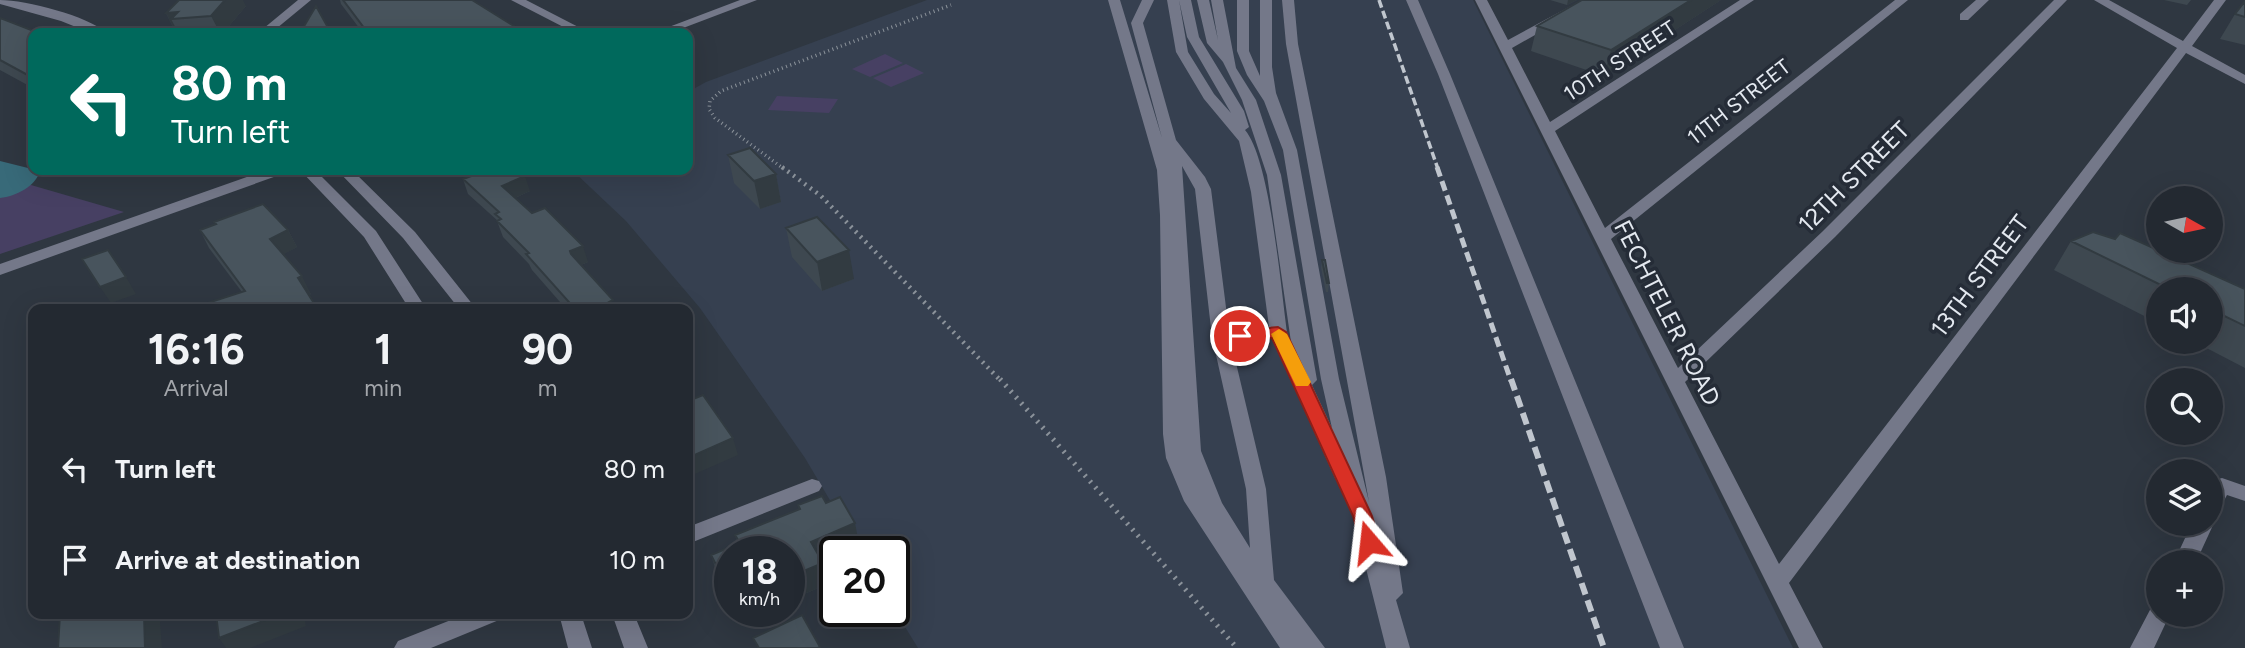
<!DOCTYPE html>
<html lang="en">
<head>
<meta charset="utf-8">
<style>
  body { margin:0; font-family:Figtree,sans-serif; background:#2f353d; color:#f1f3f6; height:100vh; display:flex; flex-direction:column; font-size:26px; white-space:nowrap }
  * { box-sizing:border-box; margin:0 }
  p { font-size:23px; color:#a3a6ab }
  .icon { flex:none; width:38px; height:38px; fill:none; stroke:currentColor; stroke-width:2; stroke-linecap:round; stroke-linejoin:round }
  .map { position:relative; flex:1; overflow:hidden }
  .drawer { position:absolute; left:28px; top:304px; width:665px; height:315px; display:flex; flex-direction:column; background:#232931; border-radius:14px; box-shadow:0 7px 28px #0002,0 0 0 2px #40454d }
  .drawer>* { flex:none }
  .hud { position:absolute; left:28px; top:28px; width:665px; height:147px; border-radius:14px; box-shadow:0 7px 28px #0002,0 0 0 2px #40454d; background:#00695c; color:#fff; overflow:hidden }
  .needle { width:46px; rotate:99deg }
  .tools { position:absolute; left:2146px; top:186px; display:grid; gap:14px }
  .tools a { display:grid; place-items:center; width:77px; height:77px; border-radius:50%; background:#232931; box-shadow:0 7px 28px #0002,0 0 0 2px #40454d; font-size:35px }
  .speed { position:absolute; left:714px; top:536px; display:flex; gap:14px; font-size:35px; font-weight:700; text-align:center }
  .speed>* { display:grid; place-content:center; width:91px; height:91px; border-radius:50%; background:#232931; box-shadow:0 7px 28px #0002,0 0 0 2px #40454d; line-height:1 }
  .speed small { font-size:18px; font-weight:400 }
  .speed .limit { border:4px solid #111; border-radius:10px; background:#fff; color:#111 }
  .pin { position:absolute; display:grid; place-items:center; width:60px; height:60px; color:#fff; margin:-30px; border:4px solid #fff; border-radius:50%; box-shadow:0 2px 7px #0007 }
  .me { position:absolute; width:77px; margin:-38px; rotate:343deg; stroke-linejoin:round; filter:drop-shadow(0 0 5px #0008) }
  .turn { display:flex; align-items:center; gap:24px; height:147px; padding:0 28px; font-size:32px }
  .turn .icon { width:91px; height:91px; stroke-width:2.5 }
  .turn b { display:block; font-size:49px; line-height:60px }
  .eta { display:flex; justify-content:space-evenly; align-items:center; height:119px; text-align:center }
  .eta b { font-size:42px; font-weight:700; line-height:49px }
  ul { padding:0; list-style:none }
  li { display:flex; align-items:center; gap:21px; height:91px; padding:0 28px }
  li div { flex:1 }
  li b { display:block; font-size:26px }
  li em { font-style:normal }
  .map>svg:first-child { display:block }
  .built { fill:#364050 }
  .green { fill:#474063 }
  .water { fill:#386a79 }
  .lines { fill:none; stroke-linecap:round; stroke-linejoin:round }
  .path-far2 { stroke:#8b929a; stroke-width:3.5; stroke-dasharray:1 3.5; stroke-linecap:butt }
  .path-far1 { stroke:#8b929a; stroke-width:4.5; stroke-dasharray:2 5; stroke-linecap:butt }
  .path { stroke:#8b929a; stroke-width:5; stroke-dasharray:2 6; stroke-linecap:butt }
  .minor { fill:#747889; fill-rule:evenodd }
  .rail-far2 { stroke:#c0c6ce; stroke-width:3.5; stroke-dasharray:8 3.5; stroke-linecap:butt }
  .rail-far1 { stroke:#c0c6ce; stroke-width:5; stroke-dasharray:10 5; stroke-linecap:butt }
  .rail { stroke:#c0c6ce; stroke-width:6; stroke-dasharray:12 6; stroke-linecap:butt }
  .wall { fill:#3e4850 }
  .shaded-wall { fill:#323b41 }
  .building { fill:#48545d; stroke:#323b41; stroke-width:2 }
  .route { fill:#d93025; stroke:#8d1f18; stroke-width:2 }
  .slow { fill:#f59e0b }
  .labels { text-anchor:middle; stroke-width:7; stroke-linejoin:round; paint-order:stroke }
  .far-street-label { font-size:21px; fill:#e4e9f0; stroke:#252c37 }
  .street-label { font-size:24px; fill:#e4e9f0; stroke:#252c37 }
</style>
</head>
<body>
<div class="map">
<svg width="2245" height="648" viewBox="0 0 2245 648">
  <rect width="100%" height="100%" fill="#2f3741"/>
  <path class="built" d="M927,0H1473L1793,648H918L894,609V551H860L805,458L700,308L626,221L572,170H688V92L706,82Z"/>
  <path class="green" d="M885,54L903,63L870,77L852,69Z
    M906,64L924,73L891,87L873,78Z
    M777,96L838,99L829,113L768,110Z
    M0,176L124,212L0,254Z"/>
  <path class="water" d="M0,161L40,171C35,187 16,196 0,198Z"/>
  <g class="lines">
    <path class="path-far2" d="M784,169L715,118L709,109L710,101L721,91L951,5"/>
    <path class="path-far1" d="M782,167L821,196L1001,381"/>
    <path class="path" d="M1000,379L1237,648"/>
    <path class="minor" d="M0,0C26,0 88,16 107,33H91L61,21L0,4Z
      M298,0H311L271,33H258Z
      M511,0H526L590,33H575Z
      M740,0H757L670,33H653Z
      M1108,0H1120L1162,138L1131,23L1142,0H1154L1143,23L1176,140L1205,177L1211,189L1229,331L1269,327L1251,192L1239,141L1204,99L1176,52L1167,0H1179L1188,52L1214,94L1231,113L1187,37L1179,0H1191L1199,37L1244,111L1249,127L1245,130C1270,159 1281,289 1287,332L1291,342L1267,175L1242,100L1223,62L1207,43L1197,0H1209L1218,40L1211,0H1223L1236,68L1256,100L1281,175L1317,380L1312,385L1332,428L1321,379L1283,150L1264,101L1247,75L1237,51V0H1249V51L1260,76V0H1272V67L1276,93L1297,150L1339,379L1369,502L1286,44L1282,0H1294L1298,44L1386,477L1403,593L1396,600L1410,648H1386L1345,485L1338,483L1335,478L1272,338L1231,342L1266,489L1274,580L1325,648H1280L1184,501L1166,458L1163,434L1160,215L1157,170ZM1182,166L1195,189L1212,337L1246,489L1250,548L1222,503L1201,451Z
      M1406,0H1418L1450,74L1684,648H1660L1438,74Z
      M1475,0H1487L1508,40L1582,0H1597L1512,48L1550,122L1740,0H1754L1555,131L1605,228L1895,0H1908L1611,239L1678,368L1823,231L2054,0H2067L1835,237L1685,382L1779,564L2177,48L2094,0H2109L2183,41L2214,0H2226L2192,46L2245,75V84L2186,53L1789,583L1823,648H1799Z
      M1976,0H1989L1968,20H1960V14Z
      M267,170H287L285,173L0,275V264Z
      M300,170H315L376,231L427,310H410L364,237Z
      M337,170H352L415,232L477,310H460L403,238Z
      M2222,478L2245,486V501L2227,495L2217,514L2210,517V488L2215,480Z
      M812,479L819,481L822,486L819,491L688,544V527Z
      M2210,517L2214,523L2196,562H2174L2192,523H2210Z
      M2158,605V614H2170L2154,648H2130L2151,608Z
      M466,614H502L499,620L431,648H394L398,641Z
      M559,614H581L592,648H568Z
      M612,614H634L648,648H624Z"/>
    <path class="rail-far2" d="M1379,0L1438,169"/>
    <path class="rail-far1" d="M1437,167L1511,381"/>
    <path class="rail" d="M1511,379L1604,648"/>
  </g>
  <path class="wall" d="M340,0H472L525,33H363L341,4Z
    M1550,0H1577L1567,5Z
    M1721,0L1604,76L1531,51L1537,26Z
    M2164,0H2191L2187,5Z
    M2245,1V45L2220,39L2235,14Z
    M246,6L223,33H176L166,13Z
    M0,18L33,33V88L0,70Z
    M728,155L776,174L781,202L760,209L734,183Z
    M463,179L530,191L515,198L588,262L581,265L616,310H567L532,270L529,264L503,237L497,221H498L468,194Z
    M786,228L854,279L822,291L792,257Z
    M200,230H288L297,247L283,254L311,294L309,295L317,308L242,292L209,248Z
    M2071,241L2245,289V368L2193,341H2210V289H2158V323L2054,270Z
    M1322,260L1329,283L1328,292H1326L1321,268Z
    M826,503L859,544L843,551H835L822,560L828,584L804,594L800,586L789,591V551H730V600L718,576L711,555L738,544L735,535L799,509L798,505Z"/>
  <path class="shaded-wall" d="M225,0H243L246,6L223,33H220L211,16Z
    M1568,0H1577L1567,5Z
    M1691,0H1721L1604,76L1611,50Z
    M178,12L171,19L178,32L176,33L166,13Z
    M776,174L781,202L760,209L754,181Z
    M525,176L530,191L508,201L502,186Z
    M288,230L297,247L279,257L270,239Z
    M583,246L588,262L576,267L570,251Z
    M849,250L854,279L822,291L817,262Z
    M302,276L311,294L307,296L298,278Z
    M126,277L136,294L111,303L100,287Z
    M733,438L738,455L688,477V458Z
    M855,523L859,544L843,551H835V555L816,563L811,542Z
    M823,563L828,584L804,594L799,573Z
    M794,565L800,586L789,591V567Z
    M730,577V599L724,580Z
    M844,611H865L846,620Z
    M144,614H163L161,622L160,621L162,648H145Z
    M281,614H304L306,626L250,648H226L219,638Z"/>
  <path class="building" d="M179,0H225L211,16L171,19L178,12L166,13Z
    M343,0H472L525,33H487L482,30L471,33H368Z
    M1582,0H1691L1611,50L1537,26Z
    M2245,1V17L2235,14Z
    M316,6L331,33H300Z
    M0,18L39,33H33V78L0,60Z
    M750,148L776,174L754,181L728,155Z
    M488,170H517L525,176L502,186L532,213L545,208L583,246L570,251L571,254L613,300L609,302L616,310H576L526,254L529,253L497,221L501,219L495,214L499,212L463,179Z
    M263,204L288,230L270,239L302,276L298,278L317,308L325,305L329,310H193L192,308L245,291L200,230L216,224L214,222Z
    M817,217L849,250L817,262L786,228Z
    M2093,232L2115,239L2120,233L2245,289V326L2210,309V289H2169L2071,241Z
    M108,250L126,277L100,287L82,259Z
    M1322,260H1325L1329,283H1327Z
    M703,395L733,438L688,458V401Z
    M822,496L826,503L840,497L855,523L811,542L823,563L799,573L794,565L789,567V551H730V577L724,580L711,555L740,543L735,535L800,509L798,505Z
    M60,614H144L145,648H58Z
    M216,614H281L219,638Z
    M802,615L820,647L818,648H759L753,638Z"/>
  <path class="route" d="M1278,327L1286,332L1372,516L1379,542L1376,548L1369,550L1362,548L1353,516L1272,338L1240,341L1232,336L1240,331Z"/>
  <path class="slow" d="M1279,329L1287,334L1311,382L1308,386H1296L1294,382L1271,334Z"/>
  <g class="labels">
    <g class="far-street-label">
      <text transform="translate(1620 61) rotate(-33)" y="7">10TH STREET</text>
      <text transform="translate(1739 102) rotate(-38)" y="7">11TH STREET</text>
    </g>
    <g class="street-label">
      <text transform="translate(1854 177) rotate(-45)" y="8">12TH STREET</text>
      <text transform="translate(1980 276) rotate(-53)" y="8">13TH STREET</text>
      <text transform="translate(1667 313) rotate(63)" y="8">FECHTELER ROAD</text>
    </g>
  </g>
</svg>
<div class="tools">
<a><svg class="needle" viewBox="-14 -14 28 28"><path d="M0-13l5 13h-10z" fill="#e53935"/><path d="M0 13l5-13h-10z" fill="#a3a6ab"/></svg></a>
<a><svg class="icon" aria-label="sound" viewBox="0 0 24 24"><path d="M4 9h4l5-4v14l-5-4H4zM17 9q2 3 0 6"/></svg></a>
<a><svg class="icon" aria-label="search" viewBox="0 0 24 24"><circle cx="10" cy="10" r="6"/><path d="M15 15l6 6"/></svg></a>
<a><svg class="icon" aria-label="layers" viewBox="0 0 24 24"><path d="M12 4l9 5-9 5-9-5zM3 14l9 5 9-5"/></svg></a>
<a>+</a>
</div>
<div class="speed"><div>18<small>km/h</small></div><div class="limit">20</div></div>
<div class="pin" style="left:1240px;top:336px;background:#d93025"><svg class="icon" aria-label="arrive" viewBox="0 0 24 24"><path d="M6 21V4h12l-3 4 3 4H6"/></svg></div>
<svg class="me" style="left:1369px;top:542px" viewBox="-20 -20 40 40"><path d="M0-17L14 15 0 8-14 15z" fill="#d93025" stroke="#fff" stroke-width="4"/></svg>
<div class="hud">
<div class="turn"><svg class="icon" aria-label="left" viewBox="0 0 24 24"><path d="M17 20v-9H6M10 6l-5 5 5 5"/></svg><div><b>80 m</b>Turn left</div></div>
</div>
<section class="drawer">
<div class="eta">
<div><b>16:16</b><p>Arrival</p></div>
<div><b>1</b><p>min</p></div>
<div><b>90</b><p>m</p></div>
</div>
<ul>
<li><svg class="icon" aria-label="left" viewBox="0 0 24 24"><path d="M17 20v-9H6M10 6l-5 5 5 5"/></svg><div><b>Turn left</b></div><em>80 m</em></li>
<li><svg class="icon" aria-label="arrive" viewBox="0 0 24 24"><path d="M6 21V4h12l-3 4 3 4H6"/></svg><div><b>Arrive at destination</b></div><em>10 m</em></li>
</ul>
</section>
</div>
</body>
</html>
